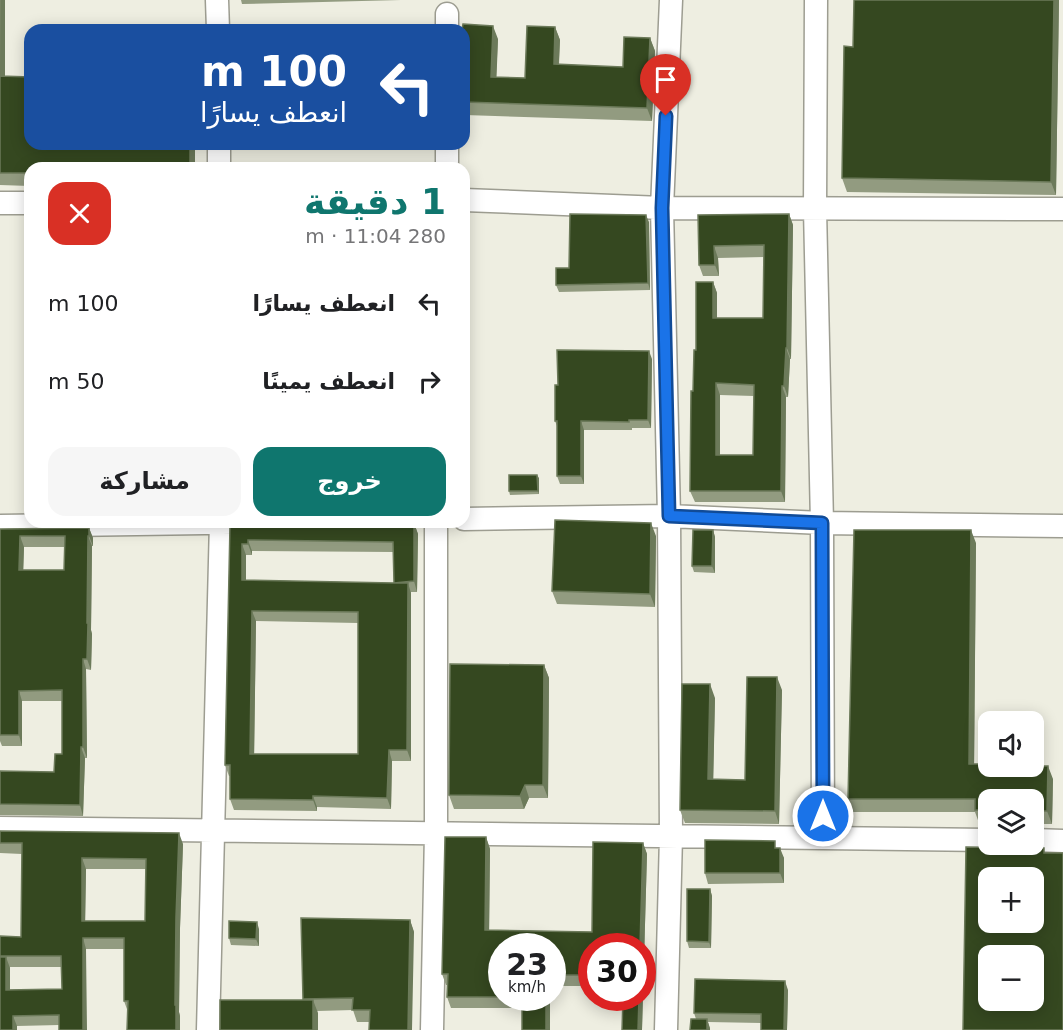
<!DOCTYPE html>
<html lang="ar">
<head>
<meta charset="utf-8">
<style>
  body { margin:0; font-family:"DejaVu Sans",Vazirmatn,sans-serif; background:#f6f6f6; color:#202124; direction:rtl; height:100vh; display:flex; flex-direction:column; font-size:22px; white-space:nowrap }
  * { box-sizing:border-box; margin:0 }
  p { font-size:20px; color:#757577 }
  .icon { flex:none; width:33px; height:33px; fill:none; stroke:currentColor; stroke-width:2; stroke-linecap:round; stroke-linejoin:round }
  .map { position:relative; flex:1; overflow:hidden; direction:ltr }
  .side { position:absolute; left:24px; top:162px; width:446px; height:366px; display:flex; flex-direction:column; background:#fff; border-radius:18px; box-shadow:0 3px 15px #0003; direction:rtl }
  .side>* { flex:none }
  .guide { position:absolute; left:24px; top:24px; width:446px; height:126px; border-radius:18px; box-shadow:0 3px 15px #0003; direction:rtl; background:#1a4fa0; color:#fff; overflow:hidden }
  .buttons { position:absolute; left:978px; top:711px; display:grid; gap:12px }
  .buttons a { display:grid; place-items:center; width:66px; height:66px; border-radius:12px; background:#fff; box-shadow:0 3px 15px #0003; font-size:30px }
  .speed { position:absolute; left:488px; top:933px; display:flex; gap:12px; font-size:30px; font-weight:700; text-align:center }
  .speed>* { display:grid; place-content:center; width:78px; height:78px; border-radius:50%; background:#fff; box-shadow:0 3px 15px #0003; line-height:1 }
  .speed small { font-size:15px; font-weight:400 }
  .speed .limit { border:9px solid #d22; background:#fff; color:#111 }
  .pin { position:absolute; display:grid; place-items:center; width:51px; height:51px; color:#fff; margin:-62px -26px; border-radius:50% 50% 50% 0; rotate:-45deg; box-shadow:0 0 6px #0007 }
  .pin .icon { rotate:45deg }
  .me { position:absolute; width:66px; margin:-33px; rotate:0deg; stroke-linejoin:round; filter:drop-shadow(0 0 4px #0008) }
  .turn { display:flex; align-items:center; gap:21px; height:126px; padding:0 24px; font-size:27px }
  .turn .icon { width:78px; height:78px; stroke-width:2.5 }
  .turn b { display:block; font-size:42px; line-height:51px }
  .round { display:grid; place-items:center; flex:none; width:63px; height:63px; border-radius:18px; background:#f6f6f6 }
  .summary { display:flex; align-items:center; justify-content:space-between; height:102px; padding:0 24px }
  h1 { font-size:36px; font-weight:800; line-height:45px; color:#0f766e }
  .cta { display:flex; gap:12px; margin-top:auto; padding:12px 24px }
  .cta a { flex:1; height:69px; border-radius:18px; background:#0f766e; color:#fff; font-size:24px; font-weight:800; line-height:69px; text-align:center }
  .cta a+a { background:#f6f6f6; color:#202124 }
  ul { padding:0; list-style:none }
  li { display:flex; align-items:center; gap:18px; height:78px; padding:0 24px }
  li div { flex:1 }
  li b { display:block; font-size:22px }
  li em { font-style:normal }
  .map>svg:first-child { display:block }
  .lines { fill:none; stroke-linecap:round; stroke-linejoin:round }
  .minor-casing { stroke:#9d9d91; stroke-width:25 }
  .minor { stroke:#fff; stroke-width:22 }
  .wall { fill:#929b80; fill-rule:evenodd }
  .shaded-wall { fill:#6c7a5a }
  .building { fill:#354820; stroke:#6c7a5a; stroke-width:1.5; fill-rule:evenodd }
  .route-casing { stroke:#114b97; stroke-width:15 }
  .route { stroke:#1a73e8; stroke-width:10 }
</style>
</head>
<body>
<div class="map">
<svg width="1063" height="1030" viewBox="0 0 1063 1030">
  <rect width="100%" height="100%" fill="#eeeee1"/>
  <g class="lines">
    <g class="minor-casing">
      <path id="minor" d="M217,0L218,30
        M816,0L815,209L822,523L823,838
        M447,30V14
        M219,144V168
        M447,168V144
        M464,200L662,208L1063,209
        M0,203H30
        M464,519L669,516L822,523L1063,526
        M0,526L267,522
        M0,828L988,840
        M1034,840L1063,841
        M208,1030L221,522
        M432,1030L436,833V522
        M666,1030L671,836L669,516L662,208L671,0"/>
    </g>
    <use href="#minor" class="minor"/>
  </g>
  <path class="wall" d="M0,0H5V76L30,144H195V168H30V186L0,185Z
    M241,0H401L242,4Z
    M1059,0L1056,195L847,192L842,178L853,47Z
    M555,27L560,40L559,65L623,67L650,38L655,51L652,121L465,115L464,112V30L498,39L496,77L525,78Z
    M789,214L793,225L791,359H790L788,397H786L785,502H695L690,491L693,391L696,350L713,282L717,293V318H763L764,257L718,258L719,276H703L699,265L698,215ZM720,395L754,396L753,455H720Z
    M649,222L650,290L559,292L556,285Z
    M652,359L651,428H632V430H584V484H560L557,476V426L555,421L558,385Z
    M539,478V494L510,495L509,491Z
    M414,523L418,534L417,592H411V761H392L391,809L317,807V811L234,810L230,799V776H229L225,765L230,525ZM252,551L393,552L394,583L246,580V555H252ZM256,621L358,623V754H254Z
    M89,528L93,538V546H92L91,630L92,634L91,670L86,669L87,758H85L83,816L0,815V771L54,772L62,754V701H22V746H2L0,741V529ZM24,547H65L64,570H23Z
    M713,530L715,537V573L694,572L692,566Z
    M656,536L655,607L557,604L552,591Z
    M976,543L974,764L1053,779L1052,824H1034V800H988V823H979L975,812H853L848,799Z
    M544,665L549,678L548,798H529L524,809H454L449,795Z
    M782,690L779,824L685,823L680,810L715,698L713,779L745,780Z
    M0,831L183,844L180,928L179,1012L180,1016L128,1012L124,1001V949H86L59,1025L17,1026V1030H0V936L21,937L22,854L0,853ZM86,869H146L145,921H85ZM10,967H62V989L10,990Z
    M486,837L490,849L489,930L592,932L643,843L647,854L642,1030H622L642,998L591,946V986H552V946H501V998H550L522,1008H451L447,997V985H446L442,974Z
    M778,848L784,858V883L708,884L705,873Z
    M710,889L712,896L711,948H689L687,941Z
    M410,920L414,932L369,1022H357L353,1010L317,1011L318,1013L303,1000V999Z
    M259,929V946L231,945L229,938Z
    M788,990L787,1030H761V1023L708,1022L710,1030H690L696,1019L694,1013Z"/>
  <path class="shaded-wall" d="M1,0H5V89L0,76Z
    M1054,0H1059L1056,195L1051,182Z
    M493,26L498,39L496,90L491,77Z
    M555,27L560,40L558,78L554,64Z
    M650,38L655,51L652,121L647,108Z
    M190,144H195V168H190Z
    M789,214L793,225L791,359L787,348Z
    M646,215L649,222L650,290L648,283Z
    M714,246L718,258L719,276L715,265Z
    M713,282L717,293V329L713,318Z
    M786,348L790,359L788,397L784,386Z
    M649,351L652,359L651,428L648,420Z
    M716,383L720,395V466L716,455Z
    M782,386L786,397L785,502L781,491Z
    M581,421L584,430V484L581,476Z
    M537,475L539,478V494L538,491Z
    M414,523L418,534L417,592L414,581Z
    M651,523L656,536L655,607L650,594Z
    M89,528L93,538V546L89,536Z
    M713,530L715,537V573L712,566Z
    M971,530L976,543L974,777L969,764Z
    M20,536L24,547L23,580L19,570Z
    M88,536L92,546L91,630L92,634L91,670L87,659Z
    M248,540L252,551V555L248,544Z
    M242,544L246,555V591L242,580Z
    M408,583L411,593V761L407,750Z
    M252,611L256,621L254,765L250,754Z
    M83,659L86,669L87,758L83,747Z
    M544,665L549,678L548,798L543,785Z
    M777,677L782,690L779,824L775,811Z
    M710,684L715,698L713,793L708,779Z
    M19,691L22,701V746L19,735Z
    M81,747L85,758L83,816L80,805Z
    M389,750L392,761L391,809L387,798Z
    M1048,766L1053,779L1052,824L1047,811Z
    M525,785L529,798L524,809L520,796Z
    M313,796L317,807V811L313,800Z
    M179,833L183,844L180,928L179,1012L180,1016V1030H176L175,1005L176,917Z
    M486,837L490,849L489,941L485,930Z
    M643,843L647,854L642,1030H638L639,998H642V946H640Z
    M780,848L784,858V883L780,873Z
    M82,858L86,869L85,931L82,921Z
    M710,889L712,896L711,948L709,942Z
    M410,920L414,932L412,1030H408Z
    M257,922L259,929V946L256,939Z
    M83,938L86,949L87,1030H83Z
    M6,957L10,968V1001L6,990Z
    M785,981L788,990L787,1030H784Z
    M546,998H550V1030H546Z
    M313,1000L318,1013V1030H313Z
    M13,1016L17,1026V1030H13Z
    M707,1019L710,1028V1030H707Z"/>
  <path class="building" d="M0,0V76L30,77V144H190V168H30V173H0Z
    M854,0H1054L1051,182L842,178L844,46L853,47Z
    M463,24L493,26L491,77L525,78L527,26L555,27L554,64L623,67L624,37L650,38L647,108L464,102V30H462Z
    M570,214L646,215L648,283L556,285V268H569Z
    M789,214L787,348H786L784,386H782L781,491H690L691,391H693L694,350H696V282H713V318H763L764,245L714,246L715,265H699L698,215ZM716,383L754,385L753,455H716Z
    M557,350L649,351L648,420H629V422L581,421V476H557V421H555V385H558Z
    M509,475H537L538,491H509Z
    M555,520L651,523L650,594L552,591Z
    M270,522L414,523V581L394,583H408L407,750H389L387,798L313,796V800L230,799V765H225L230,525H263ZM248,540L393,542L394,583L242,580V544H248ZM252,611L358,612V754H250Z
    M89,528V536H88L87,623H88L87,659H83V747H81L80,805L0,804V771L54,772L55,754H62V690L19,691V735H0V529ZM20,536H65L64,570H19Z
    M693,530H713L712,566H692Z
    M854,530H971L969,764H988V766H1048L1047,811H1034V800H988V810H975V799H848Z
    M450,664L544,665L543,785H525L520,796L449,795Z
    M747,677H777L775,811L680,810L682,684H710L708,779L745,780Z
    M0,831L179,833L176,917L175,1005H176V1030H127L128,1001H124V938H83V1030H59V1015L13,1016V1030H0V957H6V990L62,989L61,956H0V936L21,937L22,843H0ZM82,858L146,859L145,921H82Z
    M445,837H486L485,930L592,932L593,842L643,843L640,946H591V983V975H552V946H501V997H447L448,974H442Z
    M705,840L775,841V848H780V873H705Z
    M966,847L1044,848V853H1063V1030H963ZM988,878H1034V922H988ZM988,956H1034V1000H988Z
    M687,889H710L709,942L687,941Z
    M301,918L410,920L408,1030H369L370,1010H352L353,998L303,999Z
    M229,921L257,922L256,939L229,938Z
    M695,979L785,981L784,1030H761V1014L694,1013Z
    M522,998H546V1030H522Z
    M623,998H639L638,1030H622Z
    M220,1000H313V1030H220Z
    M691,1019H707V1030H690Z"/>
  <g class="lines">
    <g class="route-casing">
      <path id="route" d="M666,116L662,208L669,516L822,523L823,816"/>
    </g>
    <use href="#route" class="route"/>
  </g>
</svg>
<div class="buttons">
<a><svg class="icon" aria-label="sound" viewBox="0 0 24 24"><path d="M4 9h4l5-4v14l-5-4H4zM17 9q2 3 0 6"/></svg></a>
<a><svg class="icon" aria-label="layers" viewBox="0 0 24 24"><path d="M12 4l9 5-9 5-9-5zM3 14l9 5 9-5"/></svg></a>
<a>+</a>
<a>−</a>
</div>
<div class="speed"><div>23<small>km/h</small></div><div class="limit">30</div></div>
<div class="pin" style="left:666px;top:116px;background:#d93025"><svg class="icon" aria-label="arrive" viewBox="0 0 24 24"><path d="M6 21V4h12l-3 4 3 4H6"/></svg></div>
<svg class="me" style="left:823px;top:816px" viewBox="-20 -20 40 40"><circle r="17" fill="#1a73e8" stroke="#fff" stroke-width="3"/><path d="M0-11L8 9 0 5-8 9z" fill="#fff"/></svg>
<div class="guide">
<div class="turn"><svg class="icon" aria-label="left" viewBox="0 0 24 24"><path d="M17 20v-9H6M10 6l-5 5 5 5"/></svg><div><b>100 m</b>انعطف يسارًا</div></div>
</div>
<section class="side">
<div class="summary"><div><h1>1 دقيقة</h1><p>280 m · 11:04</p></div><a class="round" style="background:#d93025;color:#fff"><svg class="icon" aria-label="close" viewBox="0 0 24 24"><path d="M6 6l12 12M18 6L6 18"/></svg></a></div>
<ul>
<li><svg class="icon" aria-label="left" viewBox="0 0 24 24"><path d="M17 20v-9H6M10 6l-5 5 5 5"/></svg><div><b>انعطف يسارًا</b></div><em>100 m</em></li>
<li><svg class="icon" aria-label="right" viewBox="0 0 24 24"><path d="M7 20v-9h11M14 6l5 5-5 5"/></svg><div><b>انعطف يمينًا</b></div><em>50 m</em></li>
</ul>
<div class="cta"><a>خروج</a><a>مشاركة</a></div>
</section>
</div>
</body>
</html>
